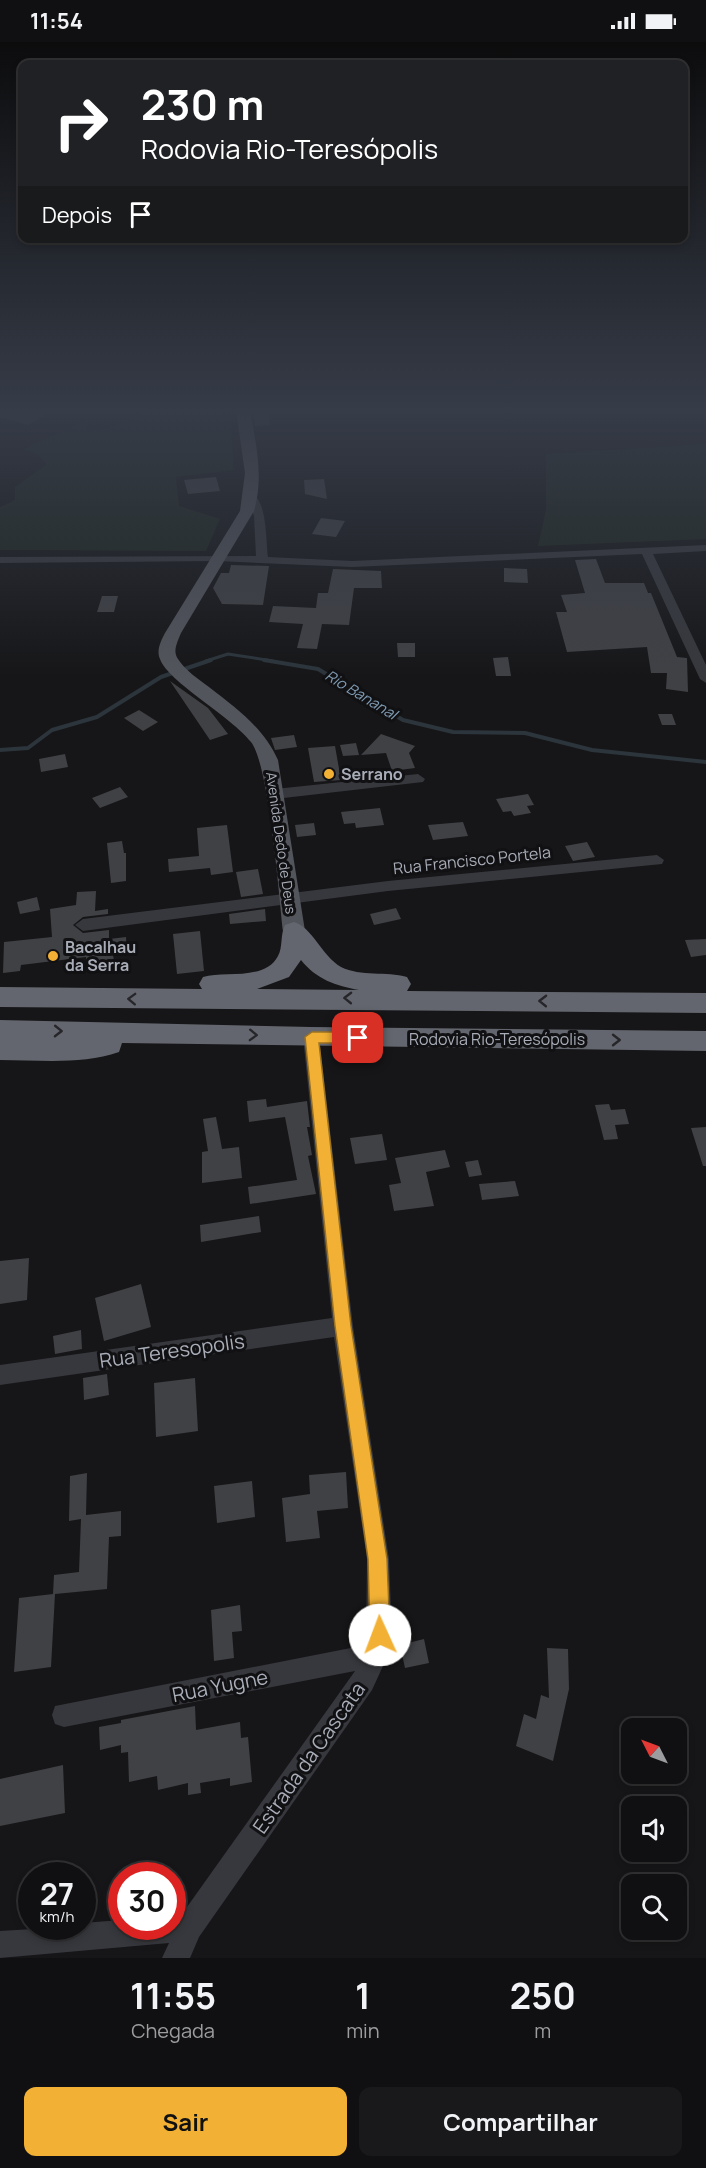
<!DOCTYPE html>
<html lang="pt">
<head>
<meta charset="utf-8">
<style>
  body { margin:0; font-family:Manrope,sans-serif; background:#19191b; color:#f1f3f6; height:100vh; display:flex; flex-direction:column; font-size:22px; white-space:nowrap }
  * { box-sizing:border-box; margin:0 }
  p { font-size:20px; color:#9c9d9f }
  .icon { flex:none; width:33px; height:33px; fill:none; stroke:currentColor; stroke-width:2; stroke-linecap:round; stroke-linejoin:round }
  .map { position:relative; height:1916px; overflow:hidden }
  .drawer { display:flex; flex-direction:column; background:#101012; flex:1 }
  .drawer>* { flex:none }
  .top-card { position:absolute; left:18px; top:18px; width:670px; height:183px; border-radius:12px; box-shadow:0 3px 9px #0003,0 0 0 2px #303032; background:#202124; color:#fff; overflow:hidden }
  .needle { width:39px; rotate:312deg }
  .fabs { position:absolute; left:621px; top:1676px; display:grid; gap:12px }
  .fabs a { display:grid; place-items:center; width:66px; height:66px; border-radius:12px; background:#101012; box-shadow:0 3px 9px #0003,0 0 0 2px #303032; font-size:30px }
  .speed { position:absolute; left:18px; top:1820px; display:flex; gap:12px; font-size:30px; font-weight:700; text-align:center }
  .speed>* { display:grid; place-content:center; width:78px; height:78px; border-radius:50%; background:#101012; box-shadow:0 3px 9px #0003,0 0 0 2px #303032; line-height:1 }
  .speed small { font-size:15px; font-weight:400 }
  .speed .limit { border:9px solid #d22; background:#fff; color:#111 }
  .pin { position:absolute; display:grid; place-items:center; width:51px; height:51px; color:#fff; margin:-26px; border-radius:12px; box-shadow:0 3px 9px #0006 }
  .me { position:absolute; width:66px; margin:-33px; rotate:358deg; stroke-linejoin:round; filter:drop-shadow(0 0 4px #0008) }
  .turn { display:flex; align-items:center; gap:21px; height:126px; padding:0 24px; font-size:27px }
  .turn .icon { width:78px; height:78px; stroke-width:2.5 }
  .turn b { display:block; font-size:42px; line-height:51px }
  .then { display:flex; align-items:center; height:57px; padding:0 24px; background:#0003; gap:12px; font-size:22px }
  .eta { display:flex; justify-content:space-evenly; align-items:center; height:102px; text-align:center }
  .eta b { font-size:36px; font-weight:700; line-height:42px }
  .button { display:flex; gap:12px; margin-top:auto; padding:12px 24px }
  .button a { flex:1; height:69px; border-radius:12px; background:#f2b134; color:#111; font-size:24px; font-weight:700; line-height:69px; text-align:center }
  .button a+a { background:#19191b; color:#f1f3f6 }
  .status { display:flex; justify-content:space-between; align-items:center; height:42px; padding:0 30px; background:#101012; direction:ltr }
  .status svg { height:16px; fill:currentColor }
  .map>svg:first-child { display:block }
  .green { fill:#1e261f }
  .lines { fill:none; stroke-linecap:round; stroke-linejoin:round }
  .stream-far1 { stroke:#2c353c; stroke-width:3 }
  .stream { stroke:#2c353c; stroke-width:4 }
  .building { fill:#404145 }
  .minor { fill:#37383d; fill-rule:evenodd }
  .major { fill:#53555c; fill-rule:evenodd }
  .highway { fill:#63666e; fill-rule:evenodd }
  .oneway { stroke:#26262a }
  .route { fill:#f2b134; stroke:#9d7322; stroke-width:1.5 }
  .poi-dot { fill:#f2b134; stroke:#111113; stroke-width:2 }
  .labels { text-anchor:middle; stroke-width:6; stroke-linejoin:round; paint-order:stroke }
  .far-street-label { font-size:14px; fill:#a8adb8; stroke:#111113 }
  .far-water-label { font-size:15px; font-style:italic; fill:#7f9bb3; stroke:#111113 }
  .poi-label { font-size:16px; font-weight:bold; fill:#a8adb8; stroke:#111113; text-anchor:start }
  .street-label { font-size:16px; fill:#a8adb8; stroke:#111113 }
  .near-street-label { font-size:20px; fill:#a8adb8; stroke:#111113 }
</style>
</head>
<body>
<div class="status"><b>11:54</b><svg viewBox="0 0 49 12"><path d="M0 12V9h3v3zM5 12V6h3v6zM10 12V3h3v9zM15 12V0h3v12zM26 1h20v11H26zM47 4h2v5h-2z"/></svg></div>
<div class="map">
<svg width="706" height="1916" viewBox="0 0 706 1916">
  <rect width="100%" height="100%" fill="#161618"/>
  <path class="green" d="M150,368H230L234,428L176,435L179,464L220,477L206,509L0,508V465L15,458V445L47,422L38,413L24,407L88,377L87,390L129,381Z
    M706,402V497L538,504L546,468V412Z"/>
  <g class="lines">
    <path class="stream-far1" d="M206,619L228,612L273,619"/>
    <path class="stream" d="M264,618L318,627L403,678L453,690L525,691L592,708L706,720
      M0,708L28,706L52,688L97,675L161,635L211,618"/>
  </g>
  <path class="building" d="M0,368H32L46,372L28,383L0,375Z
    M253,368H268L270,383L255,384Z
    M216,435L220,449L188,452L184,438Z
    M324,437L327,457L305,452L304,438Z
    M321,476L345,479L336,495L312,492Z
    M596,517L605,541H644L648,551H651L677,615L687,616L688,650L666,647L667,631H651L647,605L567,610L556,570H567L561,553L585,551L575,518Z
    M231,523L269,524L263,563L222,562L213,546L221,531H229Z
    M504,526L527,527L528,541L504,540Z
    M333,527L381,529L382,546H354L349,583L322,582L317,607L297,606L303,582L269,580L273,564L316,566L318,551H328Z
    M102,554H118L114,570H97Z
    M397,601H415V615H398Z
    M508,615L511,634H496L493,616Z
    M170,639L208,666L228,692L210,698Z
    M139,668L158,680L143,689L124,676Z
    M658,672H672L676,683H662Z
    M381,692L415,704L409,711L415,726L392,729L386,711L361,713Z
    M294,693L297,705L275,708L271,696Z
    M356,701L359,713L343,714L340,703Z
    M335,704L341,738L314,740L308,706Z
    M65,712L68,725L41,730L39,717Z
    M120,745L128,755L100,766L92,756Z
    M528,752L534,763L527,764L531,771L514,774L511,769L503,770L496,757Z
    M380,766L384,783L356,786L355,781L344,782L341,770Z
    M463,780L468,794L433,798L428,783Z
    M314,781L316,793L297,795L295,783Z
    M227,783L233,830L211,833L210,826L169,830L168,817L199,814L197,786Z
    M122,799L124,811H126V839L111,841L107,801Z
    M587,800L595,815L573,819L565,804Z
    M258,827L263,852L241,855L236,830Z
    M96,849L95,869L108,867V872L83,875L73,883L83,891L109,888V897L126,895L127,912L113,913L114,919L86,922V915L21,923L20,929L3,931L4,900L52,895L50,867L76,863L77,850Z
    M37,855L40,868L20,872L17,860Z
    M396,866L401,877L374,883L370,872Z
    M265,867L266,879L230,882L229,872Z
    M200,889L204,929L177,932L173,892Z
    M706,897V913L691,915L685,898Z
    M266,1057L267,1065L307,1059L310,1085H307L312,1113L308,1114L316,1152L250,1162L248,1145L297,1138L285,1075L249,1080L247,1059Z
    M609,1062L611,1068L625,1067L629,1082L615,1083L618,1097L604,1098L595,1063Z
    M216,1075L222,1107L239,1105L242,1136L202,1141V1110L208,1109L203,1077Z
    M706,1085V1124H703L691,1086Z
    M382,1092L387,1118L355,1122L350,1096Z
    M445,1108L450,1125L426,1130L434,1164L394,1169L389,1143L401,1141L395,1116Z
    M478,1118L482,1133L469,1135L465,1120Z
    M515,1139L519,1154L482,1158L479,1142Z
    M259,1174L261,1190L201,1200L200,1183Z
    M29,1216L27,1258L0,1262V1219Z
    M141,1242L151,1285L104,1299L95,1256Z
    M81,1288L82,1307L55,1312L53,1294Z
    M107,1332L109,1353L84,1358L83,1336Z
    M195,1336L198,1389L156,1395L154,1341Z
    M346,1430L348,1466L317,1469L320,1496L286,1500L282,1456L310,1452L309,1433Z
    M87,1431L86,1473L121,1469V1494L109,1495L107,1547L55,1552L51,1625L14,1630L19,1556L53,1552L54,1533L79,1530L81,1477L69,1479L70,1434Z
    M252,1439L255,1475L217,1481L214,1444Z
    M240,1563L242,1589L232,1590L234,1616L214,1619L211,1568Z
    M424,1597L429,1621L405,1626L400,1603Z
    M547,1606L568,1607L569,1647L553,1719L516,1704L524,1672L536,1677L541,1653L549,1656Z
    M195,1664L196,1688L240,1680L241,1696L248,1695L252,1740L230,1744V1736L200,1741L201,1751L188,1753V1741L158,1748L157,1734L129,1740L128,1710L121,1711V1703L100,1708L99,1685L121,1681V1678Z
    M63,1723L65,1771L0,1784V1737Z"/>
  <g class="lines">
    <path class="minor" d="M252,452C267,458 266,500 268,515L352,519L706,503V509L653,512L706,623V641L700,637L642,512L352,525L217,519L0,521V515L256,514L254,474L247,455Z
      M418,732L425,737L423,740L275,757L268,752L275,747Z
      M657,813L664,818L662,822L388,849L83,889L75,883L83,877L388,839Z
      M311,988L317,990L319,995L353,1284L389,1517L392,1593L388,1613L372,1648L199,1895L190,1916H162L169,1901L0,1916V1889L82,1884V1881L122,1878V1884H172V1873L182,1872L355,1629L64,1685L55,1682L52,1673L55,1664L366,1603L367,1517L334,1295L0,1343V1323L332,1276L303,995L305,990Z"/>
    <path class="major" d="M236,368H250C256,402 264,435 254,469L181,591C178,599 172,609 178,617C185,628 198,637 209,645C237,667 263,685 278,718L305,889L302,895L294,897L286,895L283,889C279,853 269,723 251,700C232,675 168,640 160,617C156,608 161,599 165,591L240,469L245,431Z"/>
    <path class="highway" d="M294,880C312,885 322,914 341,925C361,935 386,929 407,935L411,942L407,949L706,951V971L0,965V945L202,947L199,942L203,935C224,929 265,939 278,914C283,905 280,893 285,883ZM301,918C316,937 336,944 359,948L257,947L289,935Z
      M0,978L311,985L706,989V1009L122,1001L119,1010C82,1023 39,1018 0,1018Z"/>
  </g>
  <defs><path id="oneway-chevron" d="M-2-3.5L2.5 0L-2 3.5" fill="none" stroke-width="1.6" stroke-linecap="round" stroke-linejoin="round" transform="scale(1.5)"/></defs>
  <g class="oneway">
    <use href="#oneway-chevron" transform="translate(348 956) rotate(-179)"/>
    <use href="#oneway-chevron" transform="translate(132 957) rotate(-178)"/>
    <use href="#oneway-chevron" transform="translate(543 959) rotate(-179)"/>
    <use href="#oneway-chevron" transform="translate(58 989) rotate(1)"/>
    <use href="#oneway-chevron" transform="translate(253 993) rotate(2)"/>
    <use href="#oneway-chevron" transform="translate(616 998)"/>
  </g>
  <linearGradient id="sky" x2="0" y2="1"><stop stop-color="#0c0c0d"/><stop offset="0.58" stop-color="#363c48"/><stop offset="1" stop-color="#363c48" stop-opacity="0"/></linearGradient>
  <rect width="706" height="636" fill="url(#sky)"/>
  <path class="route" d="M312,990H358L365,996L358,1001H319L351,1284L387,1517L390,1593L387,1600L380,1603L373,1600L370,1593L368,1517L335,1284L305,995Z"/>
  <g class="poi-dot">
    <circle cx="329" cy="732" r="6"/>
    <circle cx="53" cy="914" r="6"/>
  </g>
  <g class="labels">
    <g class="far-street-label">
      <text transform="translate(281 801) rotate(82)" y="5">Avenida Dedo de Deus</text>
    </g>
    <g class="far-water-label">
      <text transform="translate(361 653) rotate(31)" y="5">Rio Bananal</text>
    </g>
    <g class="poi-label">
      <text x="341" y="738">Serrano</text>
      <text x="65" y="911">Bacalhau<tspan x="65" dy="18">da Serra</tspan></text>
    </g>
    <g class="street-label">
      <text transform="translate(472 818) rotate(-6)" y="6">Rua Francisco Portela</text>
      <text x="497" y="1003">Rodovia Rio-Teresópolis</text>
    </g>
    <g class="near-street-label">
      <text transform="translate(172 1309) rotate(-8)" y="7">Rua Teresopolis</text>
      <text transform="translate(220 1644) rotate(-11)" y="7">Rua Yugne</text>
      <text transform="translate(309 1716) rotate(-55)" y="7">Estrada da Cascata</text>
    </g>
  </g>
</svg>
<div class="fabs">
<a><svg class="needle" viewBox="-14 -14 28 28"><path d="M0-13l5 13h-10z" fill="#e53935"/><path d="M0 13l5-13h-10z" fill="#9c9d9f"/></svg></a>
<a><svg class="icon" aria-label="sound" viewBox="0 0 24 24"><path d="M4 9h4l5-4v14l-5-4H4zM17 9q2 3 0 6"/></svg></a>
<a><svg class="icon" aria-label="search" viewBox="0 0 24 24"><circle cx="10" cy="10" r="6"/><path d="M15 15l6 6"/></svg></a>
</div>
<div class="speed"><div>27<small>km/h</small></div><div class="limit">30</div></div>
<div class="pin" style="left:358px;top:996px;background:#d93025"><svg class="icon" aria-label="arrive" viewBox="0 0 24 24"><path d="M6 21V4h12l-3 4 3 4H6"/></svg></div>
<svg class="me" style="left:380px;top:1593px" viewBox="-20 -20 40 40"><circle r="19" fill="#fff"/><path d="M0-13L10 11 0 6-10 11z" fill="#f2b134"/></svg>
<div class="top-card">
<div class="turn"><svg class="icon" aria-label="right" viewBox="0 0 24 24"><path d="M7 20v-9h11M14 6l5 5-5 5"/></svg><div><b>230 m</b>Rodovia Rio-Teresópolis</div></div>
<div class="then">Depois<svg class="icon" aria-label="arrive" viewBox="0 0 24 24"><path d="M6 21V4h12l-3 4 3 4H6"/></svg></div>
</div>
</div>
<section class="drawer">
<div class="eta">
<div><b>11:55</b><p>Chegada</p></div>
<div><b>1</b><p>min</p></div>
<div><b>250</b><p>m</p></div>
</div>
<div class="button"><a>Sair</a><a>Compartilhar</a></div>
</section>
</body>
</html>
